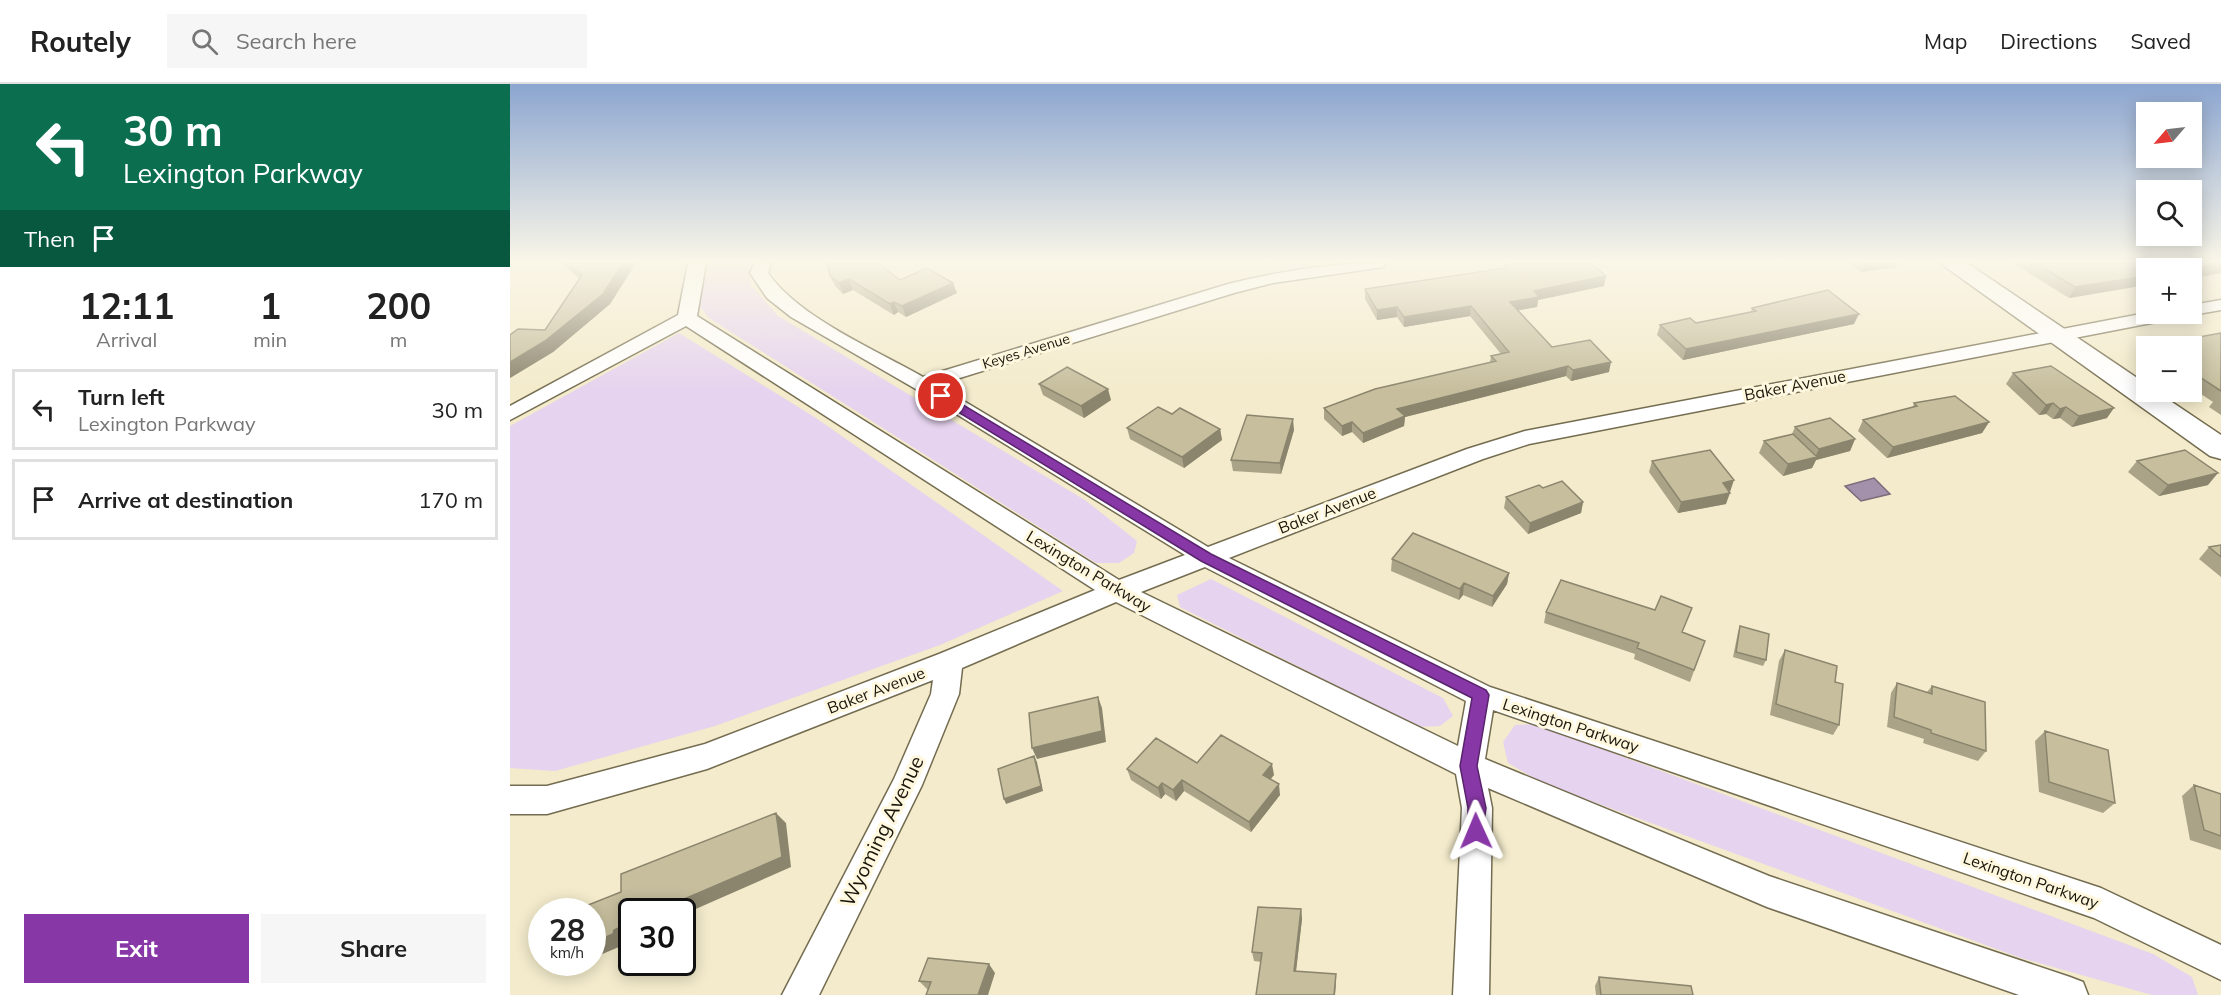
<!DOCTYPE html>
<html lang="en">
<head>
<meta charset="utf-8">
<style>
  body { margin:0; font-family:Mulish,sans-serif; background:#f6f6f6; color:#222; height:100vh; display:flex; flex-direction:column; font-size:22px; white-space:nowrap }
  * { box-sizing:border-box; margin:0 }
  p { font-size:20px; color:#767676 }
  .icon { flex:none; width:33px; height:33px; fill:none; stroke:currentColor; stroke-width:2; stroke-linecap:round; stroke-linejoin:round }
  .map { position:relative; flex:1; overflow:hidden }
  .sheet { display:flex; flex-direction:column; background:#fff; width:510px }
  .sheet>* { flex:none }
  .guide { background:#0b6e4f; color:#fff; overflow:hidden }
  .needle { width:39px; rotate:242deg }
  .controls { position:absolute; left:1626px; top:18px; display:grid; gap:12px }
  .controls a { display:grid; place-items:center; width:66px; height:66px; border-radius:0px; background:#fff; box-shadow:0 3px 15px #0003; font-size:30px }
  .speed { position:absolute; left:18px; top:814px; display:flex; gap:12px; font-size:30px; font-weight:700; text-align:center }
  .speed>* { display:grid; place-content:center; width:78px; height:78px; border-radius:50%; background:#fff; box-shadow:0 3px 15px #0003; line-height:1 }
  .speed small { font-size:15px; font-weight:400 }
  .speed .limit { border:3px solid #111; border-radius:9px; background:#fff; color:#111 }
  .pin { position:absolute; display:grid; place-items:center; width:51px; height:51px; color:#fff; margin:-26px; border:3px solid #fff; border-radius:50%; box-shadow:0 2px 6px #0007 }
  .me { position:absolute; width:66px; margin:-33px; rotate:359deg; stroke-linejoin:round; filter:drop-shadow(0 0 4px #0008) }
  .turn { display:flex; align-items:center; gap:21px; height:126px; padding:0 24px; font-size:27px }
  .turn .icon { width:78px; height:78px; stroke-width:2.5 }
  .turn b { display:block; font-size:42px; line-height:51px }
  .then { display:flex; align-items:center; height:57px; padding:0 24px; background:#0003; gap:12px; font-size:22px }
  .eta { display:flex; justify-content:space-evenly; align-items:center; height:102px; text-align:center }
  .eta b { font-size:36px; font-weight:700; line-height:42px }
  .action { display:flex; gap:12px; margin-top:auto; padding:12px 24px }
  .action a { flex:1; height:69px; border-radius:0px; background:#8837a6; color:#fff; font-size:24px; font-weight:700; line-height:69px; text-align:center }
  .action a+a { background:#f6f6f6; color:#222 }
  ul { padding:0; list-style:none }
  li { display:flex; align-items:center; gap:18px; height:81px; margin:0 12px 9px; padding:0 12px; border:3px solid #e0e0e0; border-radius:0px }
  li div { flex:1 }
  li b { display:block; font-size:22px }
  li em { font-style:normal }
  header { display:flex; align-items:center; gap:36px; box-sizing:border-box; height:84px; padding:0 30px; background:#fff; border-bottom:2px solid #e0e0e0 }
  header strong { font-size:28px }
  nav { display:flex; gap:33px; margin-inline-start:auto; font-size:21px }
  .search { width:420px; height:54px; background:#f6f6f6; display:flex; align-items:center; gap:15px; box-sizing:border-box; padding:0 21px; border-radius:0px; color:#767676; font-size:22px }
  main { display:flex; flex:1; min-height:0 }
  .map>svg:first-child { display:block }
  .green { fill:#e6d3ef }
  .water { fill:#a390ab; stroke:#7a6b7b; stroke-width:1.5 }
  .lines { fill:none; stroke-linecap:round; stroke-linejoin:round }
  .minor-casing { stroke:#746c50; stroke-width:3 }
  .secondary-casing { stroke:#746c50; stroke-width:3 }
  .minor { fill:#fff; fill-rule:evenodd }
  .secondary { fill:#fff; fill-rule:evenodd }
  .wall { fill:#aaa387 }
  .shaded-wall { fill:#8b856e }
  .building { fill:#c6be9d; stroke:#8b856e; stroke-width:1.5 }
  .route { fill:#8837a6; stroke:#58246c; stroke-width:1.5 }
  .labels { text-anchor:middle; stroke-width:6; stroke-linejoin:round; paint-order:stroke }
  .far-street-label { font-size:14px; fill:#19160b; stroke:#fff8df }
  .street-label { font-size:16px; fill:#19160b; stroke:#fff8df }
  .near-street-label { font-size:20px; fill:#19160b; stroke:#fff8df }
</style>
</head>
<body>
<header>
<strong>Routely</strong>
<div class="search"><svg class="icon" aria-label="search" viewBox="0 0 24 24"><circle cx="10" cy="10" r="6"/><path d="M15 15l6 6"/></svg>Search here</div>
<nav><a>Map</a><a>Directions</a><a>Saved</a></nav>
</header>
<main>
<section class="sheet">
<div class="guide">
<div class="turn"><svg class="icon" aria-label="left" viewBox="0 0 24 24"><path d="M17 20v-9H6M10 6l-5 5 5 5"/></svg><div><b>30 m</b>Lexington Parkway</div></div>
<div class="then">Then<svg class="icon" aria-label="arrive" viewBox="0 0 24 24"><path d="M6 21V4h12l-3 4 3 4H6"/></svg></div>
</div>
<div class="eta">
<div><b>12:11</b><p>Arrival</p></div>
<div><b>1</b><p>min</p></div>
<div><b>200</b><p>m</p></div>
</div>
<ul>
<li><svg class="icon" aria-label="left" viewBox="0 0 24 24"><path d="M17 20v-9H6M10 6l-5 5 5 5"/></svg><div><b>Turn left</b><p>Lexington Parkway</p></div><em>30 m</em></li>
<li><svg class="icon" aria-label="arrive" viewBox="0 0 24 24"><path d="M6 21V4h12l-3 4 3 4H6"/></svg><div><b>Arrive at destination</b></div><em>170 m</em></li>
</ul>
<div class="action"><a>Exit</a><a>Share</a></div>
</section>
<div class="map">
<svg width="1711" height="911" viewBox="0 0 1711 911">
  <rect width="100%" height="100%" fill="#f3ebcb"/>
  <path class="green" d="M200,179H242L240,200L268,232L575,416L627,457L624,469L609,479H586L199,234L188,220Z
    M169,249L306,334L553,507L430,561L205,642L45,687L0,684V342Z
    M701,495L933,614L943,632L930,642L909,643L670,523L667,511Z
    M1025,640L1643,870L1682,893L1688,911H1642L1511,874L1034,700L998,679L993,658L1005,641Z"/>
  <path class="water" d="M1364,394L1380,410L1351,417L1335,402Z"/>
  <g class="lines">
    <g class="minor-casing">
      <path id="minor" d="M178,179H196L187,232L609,496L675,471L404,304L281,233L257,214L240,189L245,179H261L258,189C288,233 366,266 413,293L718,200C770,187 821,179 875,179L873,183L867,184L763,199L724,209L427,301L698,463L957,365L1015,347L1636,229L1671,230L1668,234L1662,235L1019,360L973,375L719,474L980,603L1591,804L1711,861V896L1584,834L983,626L975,675L1259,792L1560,893L1573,898L1578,911H1509L1257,823L978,704L982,724L979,911H943L952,724L946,690L606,518L452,584L449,610L412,701L309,911H272L384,695L421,610L423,596L197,685L37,730H0V702H37L195,660L429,570L585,506L176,242L0,336V322L168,231ZM695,483L956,617L948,662L631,508Z
        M1711,216V226L1682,231L1675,230H1682V221Z"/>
    </g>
    <g class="secondary-casing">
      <path id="secondary" d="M1430,179H1457L1636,300V308H1647L1711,351V375L1700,372Z"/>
    </g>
    <use href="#minor" class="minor"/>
    <use href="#secondary" class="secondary"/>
  </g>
  <path class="wall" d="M51,179H126L100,220L43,268L0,294V251L35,246L70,195Z
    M1338,179H1388L1386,183L1351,188Z
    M1503,179H1711V189L1682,194V184H1636V201L1559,214Z
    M994,181L1094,202L1028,216L1027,223L1008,226L1042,263L1099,288L1061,297L1056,292L895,333L894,342L853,359L842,348L832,352L814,335V324L980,278L981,272L991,270L960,232L894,243L887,233L867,236L855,215V205L993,184Z
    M320,192L390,196L447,209L396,233L388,228L384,231L343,206L333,210L325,202Z
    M1242,224L1344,240L1173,276L1147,251L1150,241L1186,239L1241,228Z
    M1711,249V331L1699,323L1703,318L1682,304V262H1639H1640Z
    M1636,266V275L1633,272Z
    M1503,289L1597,334L1562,343L1550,334L1543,335L1536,330L1529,331L1496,300Z
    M529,300L601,316L574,334L533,311Z
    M1404,319L1479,338L1472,349L1377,374L1348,347L1353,336L1403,323Z
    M662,330L710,345L712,356L674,384L620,355L617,344Z
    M1285,343L1345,355L1340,367L1306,376L1302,384L1273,392L1249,369L1254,357L1282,350Z
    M784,346L771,390L723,387L721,376Z
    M1142,377L1216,420L1168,429L1139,388Z
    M1627,377L1698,401L1649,412L1618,388Z
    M1033,404L1073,418L1071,429L1018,450L994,424L996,413Z
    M1711,461V493L1689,475L1699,463Z
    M882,475L999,489L997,500L982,523L953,511L949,516L881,487Z
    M1145,526L1173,548L1195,557L1180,598L1124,575L1125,570L1034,539L1036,528Z
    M1230,542L1256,576L1253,582L1223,573L1228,548Z
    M1275,566L1325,598L1329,641L1323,651L1260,631L1269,577Z
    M1387,599L1417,608L1422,602L1476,667L1468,677L1413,659L1414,655L1377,643L1381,609Z
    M1535,647L1605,719L1593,729L1529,708L1525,657Z
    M687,679L764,691L760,695L770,711L741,748L674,707L666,717L655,710L651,715L621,696L617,685Z
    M1684,701L1711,710V766L1680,756L1672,712Z
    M791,825L792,835L786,887L826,899L825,911H746L751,878L744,877L742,868Z
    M485,889L418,906L409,897Z
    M1089,893L1183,911H1086L1085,902Z"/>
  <path class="shaded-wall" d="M113,179H126L100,220L43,268L0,294V278Z
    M1355,179H1388L1386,183L1351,188Z
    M1711,180V189L1682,194V184Z
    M1096,192L1094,202L1028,216L1027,223L999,228L1000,218L1024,207Z
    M1636,192V201L1559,214L1565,203Z
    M339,195L343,206L333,210L329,199Z
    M443,199L447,209L396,233L392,222Z
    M384,218L388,228L384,231L380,220Z
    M961,222L960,232L894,243V233Z
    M887,223V233L867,236V226Z
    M1349,230L1344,240L1173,276L1176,265Z
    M1101,278L1099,288L1061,297L1063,286Z
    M1058,282L1056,292L895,333L894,342L853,359V349L887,325Z
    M598,305L601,316L574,334L571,322Z
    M1543,319L1536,330L1529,331L1536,321Z
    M1556,323L1550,334L1543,335L1550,325Z
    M1604,324L1597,334L1562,343L1569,332Z
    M783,335L784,346L771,390L770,379Z
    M842,338V348L832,352V342Z
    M1479,338L1472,349L1377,374L1383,363Z
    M710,345L712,356L674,384L672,373Z
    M1345,355L1340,367L1306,376L1302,384L1273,392L1278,380L1305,373L1309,365Z
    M1708,389L1698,401L1649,412L1658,401Z
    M1224,396L1220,408L1213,399Z
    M1220,409L1216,420L1168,429L1171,418Z
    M1073,418L1071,429L1018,450L1020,439Z
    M999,489L997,500L982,523L983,512Z
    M954,499L953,511L949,516L950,505Z
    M588,613L592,624L596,658L527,675L522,664Z
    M524,672L527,678L533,707L496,720L494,715Z
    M762,680L764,691L755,702L753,691Z
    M672,696L674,707L666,717L663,706Z
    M652,699L655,710L651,715L648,704Z
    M769,700L770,711L741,748L739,738Z
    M266,729L276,739L281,783L172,831V828H144Z
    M791,825L792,835L785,896L784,887Z
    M122,838V853L116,855V860L90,871L82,866V859L104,846Z
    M479,880L485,889L478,911H468Z
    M826,890L825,911H824Z"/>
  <path class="building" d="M56,179H113L93,210L35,257L0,278V251L8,245L35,246L72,191Z
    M317,179H368L390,196L417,184L443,199L392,222L384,218L380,220L339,195L329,199L320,192Z
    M1008,179H1081L1096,192L1024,207L1029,213L1000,218L1042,263L1080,256L1101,278L1063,286L1058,282L887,325L895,332L853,349L842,338L832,342L814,324L865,305L986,277L981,272L999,268L961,222L894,233L887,223L867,226L855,205L996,184L994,181Z
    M1525,179H1711V180L1681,184H1636V192L1565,203Z
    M1318,206L1349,230L1176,265L1150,241L1180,234L1186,239L1246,227L1242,224Z
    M1711,249V307L1682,288V262H1640Z
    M1541,282L1604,324L1569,332L1556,323L1550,325L1543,319L1536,321L1503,289Z
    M557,283L598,305L571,322L529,300Z
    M1445,312L1479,338L1383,363L1353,336L1407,322L1404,319Z
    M648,323L662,330L670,324L710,345L672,373L617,344Z
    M737,331L783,335L770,379L721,376Z
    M1320,334L1345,355L1309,365L1285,343Z
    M1283,350L1307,373L1278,380L1254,357Z
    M1200,366L1224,396L1213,399L1220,409L1171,418L1142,377Z
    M1675,366L1708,389L1658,401L1627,377Z
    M1052,397L1073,418L1020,439L996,413L1029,401L1033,404Z
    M903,449L999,489L983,512L954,499L950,505L882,475Z
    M1711,461V473L1699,463Z
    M1051,496L1145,526L1151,512L1182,524L1172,548L1195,557L1184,586L1127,564L1129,559L1036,528Z
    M1230,542L1259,550L1256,576L1226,568Z
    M1275,566L1327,582L1325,598L1333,600L1329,641L1266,620Z
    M1387,599L1422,610V602L1475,618L1476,667L1421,649V646L1384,633Z
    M588,613L592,647L522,664L519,629Z
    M1535,647L1598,666L1605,719L1539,698Z
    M711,651L762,680L753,691L769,700L739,738L672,696L663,706L652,699L648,704L617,685L646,654L687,679Z
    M524,672L531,702L494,715L488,685Z
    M1684,701L1711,710V752L1694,746Z
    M266,729L272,773L144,828H122V838L104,846L103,850L82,859V828H77L78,821L111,808V790Z
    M748,823L791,825L784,887L826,890L824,911H746L752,869L742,868Z
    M418,874L479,880L468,911H416L421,898L409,897Z
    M1089,893L1181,902L1183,911H1091Z"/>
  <linearGradient id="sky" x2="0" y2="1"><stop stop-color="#8ca6d0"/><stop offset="0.58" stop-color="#faf6e8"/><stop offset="1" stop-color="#faf6e8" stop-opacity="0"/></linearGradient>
  <rect width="1711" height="306" fill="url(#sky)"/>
  <path class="route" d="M427,310H435L701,470L976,606L979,611L967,682L976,724L972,753L966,755L960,753L957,747L958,724L950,682L962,614L691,477L427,315Z"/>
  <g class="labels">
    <g class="far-street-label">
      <text transform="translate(516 267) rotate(-17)" y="5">Keyes Avenue</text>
    </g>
    <g class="street-label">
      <text transform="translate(1285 301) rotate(-11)" y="6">Baker Avenue</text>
      <text transform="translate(817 426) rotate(-21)" y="6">Baker Avenue</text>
      <text transform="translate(579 487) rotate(31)" y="6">Lexington Parkway</text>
      <text transform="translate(366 606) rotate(-21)" y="6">Baker Avenue</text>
      <text transform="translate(1061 641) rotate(18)" y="6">Lexington Parkway</text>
      <text transform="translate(1521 796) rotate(19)" y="6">Lexington Parkway</text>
    </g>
    <g class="near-street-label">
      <text transform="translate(372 747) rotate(-64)" y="7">Wyoming Avenue</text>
    </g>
  </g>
</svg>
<div class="controls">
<a><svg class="needle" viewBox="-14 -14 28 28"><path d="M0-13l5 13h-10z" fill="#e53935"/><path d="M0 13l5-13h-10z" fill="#767676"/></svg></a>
<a><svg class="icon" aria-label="search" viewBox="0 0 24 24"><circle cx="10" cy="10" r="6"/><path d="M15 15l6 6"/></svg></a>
<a>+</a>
<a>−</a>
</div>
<div class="speed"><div>28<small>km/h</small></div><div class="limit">30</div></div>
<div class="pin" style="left:431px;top:312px;background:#d93025"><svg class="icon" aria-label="arrive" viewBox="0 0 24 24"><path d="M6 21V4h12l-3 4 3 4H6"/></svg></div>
<svg class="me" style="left:966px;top:747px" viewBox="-20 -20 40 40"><path d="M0-17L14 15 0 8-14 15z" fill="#8837a6" stroke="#fff" stroke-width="4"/></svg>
</div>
</main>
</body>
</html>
